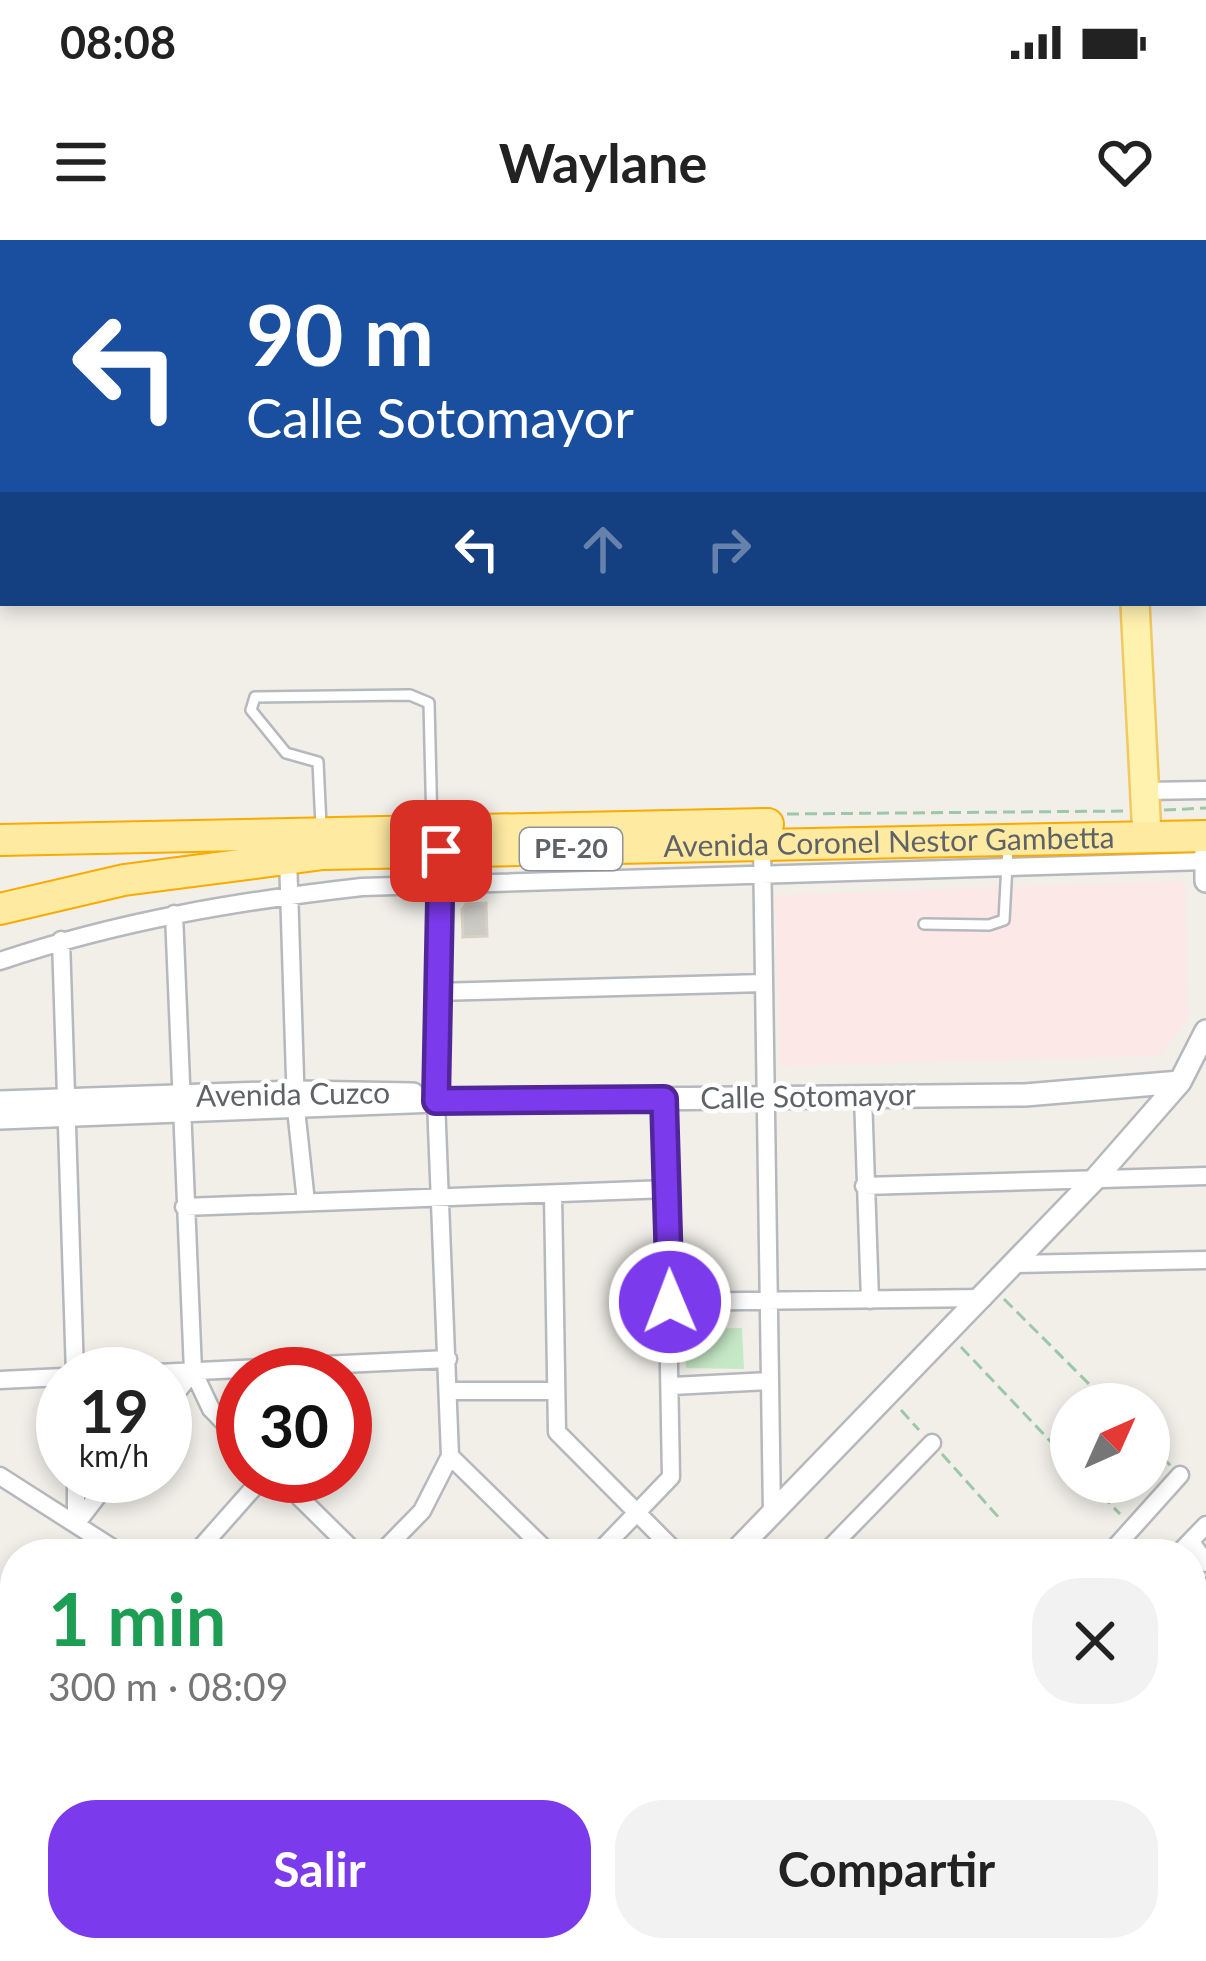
<!DOCTYPE html>
<html lang="es">
<head>
<meta charset="utf-8">
<style>
  body { margin:0; font-family:Lato,sans-serif; background:#f2f2f2; color:#222; height:100vh; display:flex; flex-direction:column; font-size:45px; white-space:nowrap }
  * { box-sizing:border-box; margin:0 }
  p { font-size:39px; color:#767676 }
  .icon { flex:none; width:66px; height:66px; fill:none; stroke:currentColor; stroke-width:2; stroke-linecap:round; stroke-linejoin:round }
  .map { position:relative; flex:1; overflow:hidden }
  .details { position:absolute; left:0px; top:1299px; width:1206px; height:423px; display:flex; flex-direction:column; background:#fff; border-radius:48px 48px 0 0; box-shadow:0 6px 18px #0003 }
  .details>* { flex:none }
  .guide { position:absolute; left:0px; top:0px; width:1206px; height:366px; box-shadow:0 6px 18px #0003; background:#1a4fa0; color:#fff; overflow:hidden }
  .needle { width:78px; rotate:45deg }
  .buttons { position:absolute; left:1050px; top:1143px; display:grid; gap:24px }
  .buttons a { display:grid; place-items:center; width:120px; height:120px; border-radius:50%; background:#fff; box-shadow:0 6px 18px #0003; font-size:60px }
  .speed { position:absolute; left:36px; top:1107px; display:flex; gap:24px; font-size:60px; font-weight:700; text-align:center }
  .speed>* { display:grid; place-content:center; width:156px; height:156px; border-radius:50%; background:#fff; box-shadow:0 6px 18px #0003; line-height:1 }
  .speed small { font-size:30px; font-weight:400 }
  .speed .limit { border:18px solid #d22; background:#fff; color:#111 }
  .pin { position:absolute; display:grid; place-items:center; width:102px; height:102px; color:#fff; margin:-51px; border-radius:24px; box-shadow:0 6px 18px #0006 }
  .me { position:absolute; width:132px; margin:-66px; rotate:359deg; stroke-linejoin:round; filter:drop-shadow(0 0 9px #0008) }
  .turn { display:flex; align-items:center; gap:42px; height:252px; padding:0 48px; font-size:54px }
  .turn .icon { width:156px; height:156px; stroke-width:2.5 }
  .turn b { display:block; font-size:84px; line-height:102px }
  .lanes { display:flex; align-items:center; height:114px; padding:0 48px; background:#0003; justify-content:center; gap:60px; direction:ltr }
  .lanes .off { opacity:.35 }
  .round { display:grid; place-items:center; flex:none; width:126px; height:126px; border-radius:48px; background:#f2f2f2 }
  .headline { display:flex; align-items:center; justify-content:space-between; height:204px; padding:0 48px }
  h1 { font-size:72px; font-weight:700; line-height:90px; color:#1e9e55 }
  .primary-button { display:flex; gap:24px; margin-top:auto; padding:24px 48px }
  .primary-button a { flex:1; height:138px; border-radius:48px; background:#7c3aed; color:#fff; font-size:48px; font-weight:700; line-height:138px; text-align:center }
  .primary-button a+a { background:#f2f2f2; color:#222 }
  .status { display:flex; justify-content:space-between; align-items:center; height:84px; padding:0 60px; background:#fff; direction:ltr }
  .status svg { height:33px; fill:currentColor }
  header { display:flex; justify-content:space-between; align-items:center; height:156px; padding:0 48px; background:#fff; font-size:54px; font-weight:700 }
  .map>svg:first-child { display:block }
  .education { fill:#e1ded6 }
  .medical { fill:#fce8e6 }
  .green { fill:#c5e8c5 }
  .building { fill:#cccac5; stroke:#d6d1c6; stroke-width:3 }
  .lines { fill:none; stroke-linecap:round; stroke-linejoin:round }
  .service-casing { stroke:#b5b8bc; stroke-width:14 }
  .minor-casing { stroke:#b5b8bc; stroke-width:21 }
  .tertiary-casing { stroke:#b5b8bc; stroke-width:26 }
  .primary-casing { stroke:#f2c960; stroke-width:32 }
  .trunk-casing { stroke:#f9ab00; stroke-width:34 }
  .path { stroke:#9cc7a9; stroke-width:3; stroke-dasharray:12 6; stroke-linecap:butt }
  .service { stroke:#fff; stroke-width:9 }
  .minor { stroke:#fff; stroke-width:16 }
  .tertiary { stroke:#fff; stroke-width:21 }
  .primary { stroke:#fff2af; stroke-width:27 }
  .trunk { stroke:#feeaa1; stroke-width:30 }
  .route-casing { stroke:#51269a; stroke-width:30 }
  .route { stroke:#7c3aed; stroke-width:21 }
  .labels { text-anchor:middle; stroke-width:9; stroke-linejoin:round; paint-order:stroke }
  .shield { fill:#fff; stroke:#8f9295; stroke-width:3 }
  .shield-label { font-size:27px; font-weight:bold; fill:#5f6368 }
  .street-label { font-size:30px; fill:#5f6368; stroke:#fff }
</style>
</head>
<body>
<div class="status"><b>08:08</b><svg viewBox="0 0 49 12"><path d="M0 12V9h3v3zM5 12V6h3v6zM10 12V3h3v9zM15 12V0h3v12zM26 1h20v11H26zM47 4h2v5h-2z"/></svg></div>
<header><svg class="icon" aria-label="menu" viewBox="0 0 24 24"><path d="M4 6h16M4 12h16M4 18h16"/></svg>Waylane<svg class="icon" aria-label="heart" viewBox="0 0 24 24"><path d="M12 20l-8-8c-3-5 5-10 8-4 3-6 11-1 8 4z"/></svg></header>
<div class="map">
<svg width="1206" height="1721" viewBox="0 0 1206 1721">
  <rect width="100%" height="100%" fill="#f1efe8"/>
  <path class="education" d="M416,1707H696L689,1721H413Z"/>
  <path class="medical" d="M1185,641L1188,779L1160,816L780,826L775,655Z"/>
  <path class="green" d="M742,1088L744,1129L686,1128L684,1089Z"/>
  <path class="building" d="M486,663L487,696L463,697L462,670L466,664Z"/>
  <g class="lines">
    <g class="service-casing">
      <path id="service" d="M321,586L318,522L286,513L251,470L255,457L410,455L429,463L432,587
        M924,684L989,685L1004,680L1008,606"/>
    </g>
    <g class="minor-casing">
      <path id="minor" d="M1145,551L1206,550
        M762,605L772,1275
        M288,617L296,869L306,962
        M61,700L75,1134
        M0,721C119,681 238,661 362,647L1206,621
        M436,752L764,743
        M863,856L870,1060
        M864,946L1206,936
        M553,954L557,1192L678,1314
        M184,967L667,949
        M1016,1024L1206,1020
        M670,1062L984,1058
        M193,1131L211,1169L243,1202
        M136,1134L448,1119
        M0,1140L63,1137
        M672,1146L768,1141
        M448,1151H554
        M165,1168L193,1131L174,674
        M450,1216L550,1314
        M0,1236L122,1314
        M76,1236V1283
        M278,1236L357,1314
        M76,1284L113,1236
        M1191,1302L1206,1323
        M195,1314L264,1236
        M380,1314L422,1271L450,1216L436,861L441,611
        M597,1314L671,1237L664,858
        M824,1314L932,1203
        M1109,1314L1180,1235
        M1178,1314L1206,1285
        M1191,1362L1206,1347
        M1191,1431L1206,1416
        M0,1502L15,1503
        M0,1662L15,1665
        M1191,1689L1206,1677
        M221,1707L290,1721
        M765,1707L766,1721
        M849,1707L850,1721
        M942,1707V1721
        M1027,1707V1721
        M1108,1707L1109,1721
        M58,1721L61,1707
        M168,1721L171,1707
        M701,1721L708,1707
        M1145,1721L1166,1707"/>
    </g>
    <g class="tertiary-casing">
      <path id="tertiary" d="M1206,596V641
        M0,862L295,852L413,854
        M0,878L436,861L1025,855L1180,842
        M733,1314L1096,938L1180,842L1206,791
        M398,1721L400,1707"/>
    </g>
    <g class="primary-casing">
      <path id="primary" d="M1112,0L1113,3
        M1135,363L1147,597"/>
    </g>
    <g class="trunk-casing">
      <g id="trunk">
        <path d="M0,600L768,584"/>
        <path id="s1" d="M0,669L124,640L323,614L1206,596"/>
      </g>
    </g>
    <path class="path" d="M1164,570L1206,568
      M787,574L1126,571
      M1004,1059L1109,1164
      M961,1107L1071,1223
      M901,1170L919,1190
      M1149,1204L1171,1226
      M942,1214L1001,1280
      M1089,1242L1120,1274"/>
    <use href="#service" class="service"/>
    <use href="#minor" class="minor"/>
    <use href="#tertiary" class="tertiary"/>
    <use href="#primary" class="primary"/>
    <use href="#trunk" class="trunk"/>
  </g>
  <g class="lines">
    <g class="route-casing">
      <path id="route" d="M441,611L436,861L664,859L670,1062"/>
    </g>
    <use href="#route" class="route"/>
  </g>
  <g class="labels">
    <rect class="shield" x="520" y="588" width="102" height="42" rx="9"/>
    <g class="shield-label">
      <text x="571" y="618">PE-20</text>
    </g>
    <g class="street-label">
      <text dy="10" stroke="none"><textPath href="#s1" startOffset="894">Avenida Coronel Nestor Gambetta</textPath></text>
      <text transform="translate(293 855) rotate(-1)" y="10">Avenida Cuzco</text>
      <text transform="translate(808 857) rotate(-1)" y="10">Calle Sotomayor</text>
    </g>
  </g>
</svg>
<div class="buttons">
<a><svg class="needle" viewBox="-14 -14 28 28"><path d="M0-13l5 13h-10z" fill="#e53935"/><path d="M0 13l5-13h-10z" fill="#767676"/></svg></a>
</div>
<div class="speed"><div>19<small>km/h</small></div><div class="limit">30</div></div>
<div class="pin" style="left:441px;top:611px;background:#d93025"><svg class="icon" aria-label="arrive" viewBox="0 0 24 24"><path d="M6 21V4h12l-3 4 3 4H6"/></svg></div>
<svg class="me" style="left:670px;top:1062px" viewBox="-20 -20 40 40"><circle r="17" fill="#7c3aed" stroke="#fff" stroke-width="3"/><path d="M0-11L8 9 0 5-8 9z" fill="#fff"/></svg>
<div class="guide">
<div class="turn"><svg class="icon" aria-label="left" viewBox="0 0 24 24"><path d="M17 20v-9H6M10 6l-5 5 5 5"/></svg><div><b>90 m</b>Calle Sotomayor</div></div>
<div class="lanes"><svg class="icon" aria-label="left" viewBox="0 0 24 24"><path d="M17 20v-9H6M10 6l-5 5 5 5"/></svg><svg class="icon off" aria-label="ahead" viewBox="0 0 24 24"><path d="M12 20V5M6 11l6-6 6 6"/></svg><svg class="icon off" aria-label="right" viewBox="0 0 24 24"><path d="M7 20v-9h11M14 6l5 5-5 5"/></svg></div>
</div>
<section class="details">
<div class="headline"><div><h1>1 min</h1><p>300 m · 08:09</p></div><a class="round"><svg class="icon" aria-label="close" viewBox="0 0 24 24"><path d="M6 6l12 12M18 6L6 18"/></svg></a></div>
<div class="primary-button"><a>Salir</a><a>Compartir</a></div>
</section>
</div>
</body>
</html>
